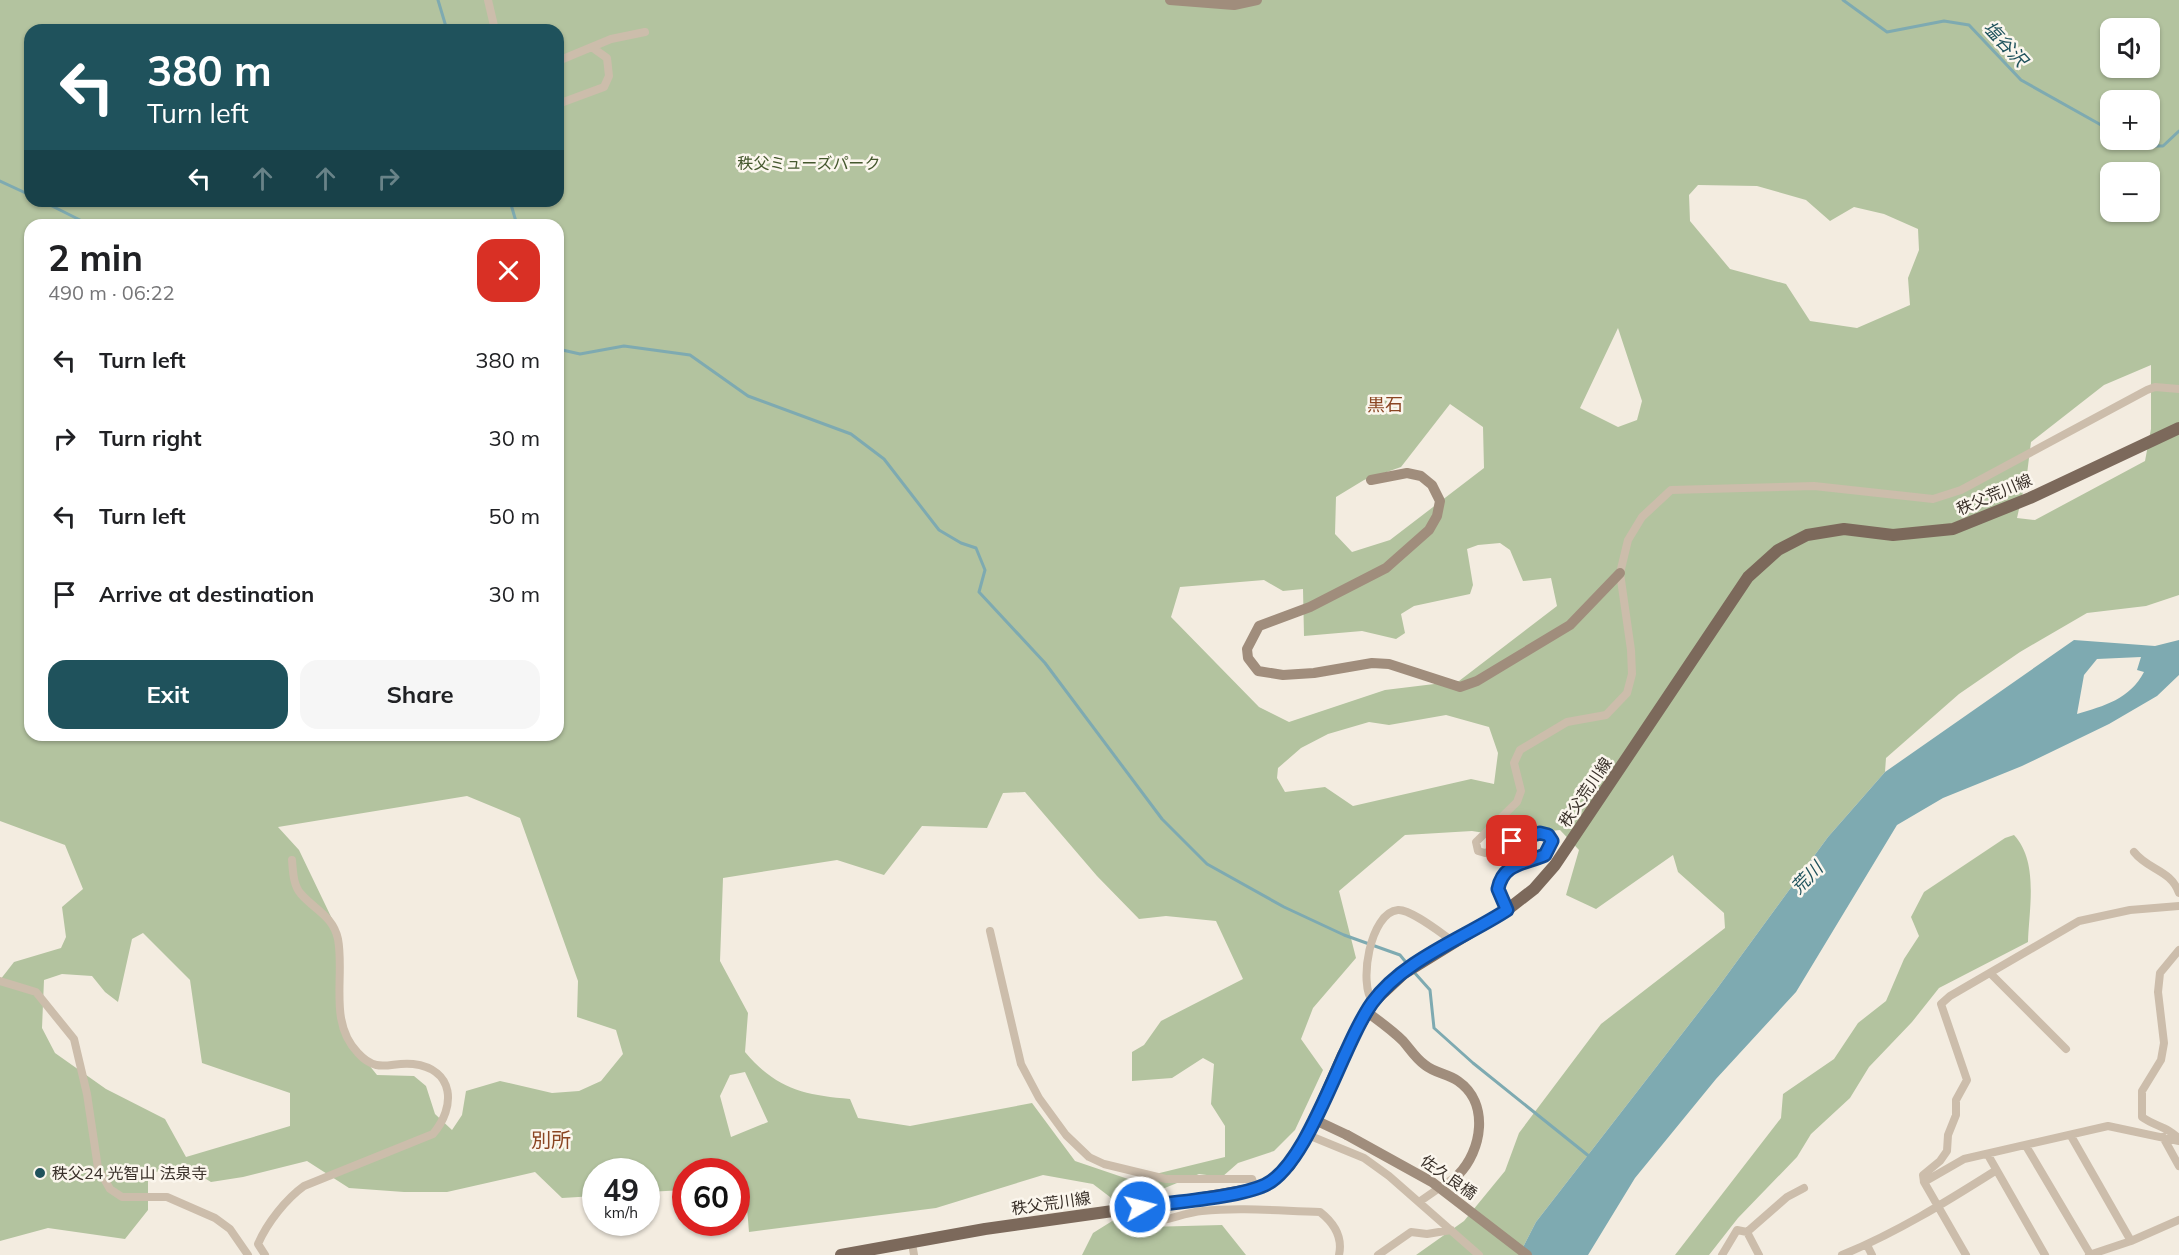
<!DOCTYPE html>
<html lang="en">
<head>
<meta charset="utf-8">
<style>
  body { margin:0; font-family:Mulish,"Noto Sans JP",sans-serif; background:#f6f6f6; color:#202124; height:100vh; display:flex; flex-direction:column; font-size:22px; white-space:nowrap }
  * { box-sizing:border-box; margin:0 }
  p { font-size:20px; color:#757577 }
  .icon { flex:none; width:33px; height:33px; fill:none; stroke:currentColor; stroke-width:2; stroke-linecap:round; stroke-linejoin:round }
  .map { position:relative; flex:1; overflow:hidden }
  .side { position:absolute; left:24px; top:219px; width:540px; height:522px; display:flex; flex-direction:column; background:#fff; border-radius:18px; box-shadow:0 2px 4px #0004 }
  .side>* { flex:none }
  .top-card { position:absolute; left:24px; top:24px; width:540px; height:183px; border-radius:18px; box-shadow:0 2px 4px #0004; background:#1f525c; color:#fff; overflow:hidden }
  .fabs { position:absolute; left:2100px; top:18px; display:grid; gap:12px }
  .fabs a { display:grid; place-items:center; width:60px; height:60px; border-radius:12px; background:#fff; box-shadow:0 2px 4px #0004; font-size:30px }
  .speed { position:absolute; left:582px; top:1158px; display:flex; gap:12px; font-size:30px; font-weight:700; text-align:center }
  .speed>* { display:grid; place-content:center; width:78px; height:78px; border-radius:50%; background:#fff; box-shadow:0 2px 4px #0004; line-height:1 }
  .speed small { font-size:15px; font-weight:400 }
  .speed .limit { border:9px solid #d22; background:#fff; color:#111 }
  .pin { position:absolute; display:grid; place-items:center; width:51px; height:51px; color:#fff; margin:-26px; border-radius:12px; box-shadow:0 3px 9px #0006 }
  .me { position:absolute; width:66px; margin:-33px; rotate:82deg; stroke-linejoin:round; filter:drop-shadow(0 0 4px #0008) }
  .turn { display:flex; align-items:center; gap:21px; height:126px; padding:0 24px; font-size:27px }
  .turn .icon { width:78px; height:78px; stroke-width:2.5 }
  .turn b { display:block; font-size:42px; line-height:51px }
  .lanes { display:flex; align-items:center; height:57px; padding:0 24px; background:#0003; justify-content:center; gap:30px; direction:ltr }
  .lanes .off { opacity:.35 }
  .round { display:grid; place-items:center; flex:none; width:63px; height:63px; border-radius:18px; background:#f6f6f6 }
  .head { display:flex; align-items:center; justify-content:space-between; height:102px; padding:0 24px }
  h1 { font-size:36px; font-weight:700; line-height:45px }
  .action { display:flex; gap:12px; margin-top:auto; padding:12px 24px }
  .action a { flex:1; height:69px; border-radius:18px; background:#1f525c; color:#fff; font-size:24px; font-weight:700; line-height:69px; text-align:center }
  .action a+a { background:#f6f6f6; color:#202124 }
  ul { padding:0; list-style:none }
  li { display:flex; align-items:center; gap:18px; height:78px; padding:0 24px }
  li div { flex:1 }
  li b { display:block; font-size:22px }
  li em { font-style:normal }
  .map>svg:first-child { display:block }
  .green { fill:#b3c39f; fill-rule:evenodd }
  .water { fill:#7eaab1; fill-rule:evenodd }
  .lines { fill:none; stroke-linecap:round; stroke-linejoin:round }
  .stream { stroke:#7eaab1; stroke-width:3 }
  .street { stroke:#ccbdab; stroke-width:8 }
  .secondary { stroke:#a08d7c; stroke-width:10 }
  .primary { stroke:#7c695b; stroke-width:12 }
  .secondary-bridge { stroke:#a08d7c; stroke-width:10 }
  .route-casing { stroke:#114b97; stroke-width:15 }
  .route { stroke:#1a73e8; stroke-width:10 }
  .poi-dot { fill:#1f525c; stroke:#fbf6ed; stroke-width:2 }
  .labels { text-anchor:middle; stroke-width:5; stroke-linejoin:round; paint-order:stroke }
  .park-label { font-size:16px; fill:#45582e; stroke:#fbf6ed }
  .street-label { font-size:16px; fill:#3a312a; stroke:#fbf6ed }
  .poi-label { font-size:16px; fill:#3a312a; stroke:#fbf6ed; text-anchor:start }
  .water-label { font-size:18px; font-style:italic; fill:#1f525c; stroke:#fbf6ed }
  .neighbourhood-label { font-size:18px; fill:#8a4522; stroke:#fbf6ed }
  .quarter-label { font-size:20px; fill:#8a4522; stroke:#fbf6ed }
</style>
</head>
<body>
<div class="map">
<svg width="2179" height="1255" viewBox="0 0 2179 1255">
  <rect width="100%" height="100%" fill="#f3ece0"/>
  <path class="green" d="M0,0H2179V595L2146,606L2087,613L2020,652L1959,694L1886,758L1885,772L1828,837L1716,990L1536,1222L1519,1255H1416L1464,1221L1505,1171L1519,1133L1601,1024L1725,928L1724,913L1678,872L1673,855L1596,909L1566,895L1579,850L1560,830L1504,836L1472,831L1405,835L1339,891L1356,958L1313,1008L1301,1039L1323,1070L1295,1130L1274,1151L1238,1163L1222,1177L1199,1174L1138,1199L1131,1214L1147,1227L1222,1225L1246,1255H1082L1093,1233L1117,1218L1110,1197L1093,1184L1043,1175L936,1208L749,1232L746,1196L737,1193L736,1172H686L685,1190L647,1192L646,1172H596L595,1196L562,1198L535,1172L447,1192H404L349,1188L307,1161L243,1177L211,1182L183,1165L148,1174V1210L125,1239L48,1228L0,1241V980L14,962L61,948L66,937L62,907L83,889L65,845L0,821ZM2110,28H2150V68H2110ZM30,30H558V201H30ZM2110,100H2150V140H2110ZM2110,172H2150V212H2110ZM1698,185L1757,186L1806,200L1830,221L1854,207L1884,214L1918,229L1919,250L1908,278L1910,305L1857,328L1810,321L1786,284L1730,269L1690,221L1689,195ZM30,225H558V735H30ZM1618,328L1642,401L1637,420L1618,427L1580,408ZM2151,365V429L2145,461L2035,520L2017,518L2027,474L2031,442L2104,385ZM1450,404L1483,427L1484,468L1390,540L1352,552L1335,534L1336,497L1364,480L1401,467ZM1500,543L1510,550L1523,581L1551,578L1557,606L1459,681L1385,690L1289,722L1259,707L1171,617L1180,587L1264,580L1283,591L1303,589L1304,636L1362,631L1396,639L1405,633L1401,614L1414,606L1470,594L1473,585L1467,549L1478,545ZM1446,715L1489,727L1498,753L1494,784L1471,779L1353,806L1325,787L1285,792L1277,778L1278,768L1301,748L1328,734L1369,722L1389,725ZM1025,792L1097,876L1139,919L1166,916L1216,921L1243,979L1161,1021L1144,1045L1132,1052V1081L1172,1078L1203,1058L1214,1064L1211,1104L1225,1126V1157L1131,1180L1075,1161L1032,1103L910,1126L858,1118L850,1099C804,1095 776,1089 745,1052L748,1013L720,961L723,878L837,860L884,875L922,826L987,828L1003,793ZM467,796L520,818L578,981L577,1017L616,1030L623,1054L601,1081L579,1091L552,1093L500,1081L466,1091L462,1115L452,1130L435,1114L426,1086L414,1076L377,1075L349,1040L339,1015L335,925L299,850L278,827ZM143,933L190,980L202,1063L290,1093V1126L186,1157L165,1119L106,1089L55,1053L42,1028L44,980L62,974L92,976L105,992L118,1002L132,939ZM745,1072L768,1122L731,1137L720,1096L730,1075Z
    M2014,835C2039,862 2029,908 2028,942L1939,988L1912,1022L1869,1067L1850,1098L1811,1134L1797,1157L1738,1218L1709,1255H1675L1781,1118L1783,1094L1834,1059L1858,1023L1886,1001L1904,959L1919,936L1911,917L1924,892L2005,838Z"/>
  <path class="water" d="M2074,640L2155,646L2179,640V675L2157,696L2109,724L2022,766L1943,798L1897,825L1796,992L1716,1079L1635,1178L1588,1255H1519L1536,1222L1716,990L1828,837L1885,772ZM2141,657L2137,670L2144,672C2130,699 2104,706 2077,714L2084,675L2097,659Z"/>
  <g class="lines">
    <path class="stream" d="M438,0L447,30
      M1843,0L1887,32L1944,21L1969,25L2021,80L2110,130
      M2129,140L2141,146H2163L2179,131
      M0,181L30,195
      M42,201L90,225
      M510,201L517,225
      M558,349L580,354L624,346L690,355L748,396L851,434L884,459L939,530L961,543L976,548L985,570L979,592L1045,663L1162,819L1207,864L1284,907L1344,935L1400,955L1409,966
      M1413,971L1430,990L1434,1028L1473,1063L1590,1157"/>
    <path class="street" d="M488,0L495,30
      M558,61L611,39L645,32
      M558,104L604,87L609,76L607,58L593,48
      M2134,852C2148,870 2171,870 2179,893
      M1507,910L1498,889C1503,863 1524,864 1545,855L1552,841L1548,835L1540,833L1485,853L1478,851L1476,842L1517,802L1521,791L1514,763L1520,750L1567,722L1606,715L1627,693L1632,674L1631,650L1620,573L1628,540L1642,517L1671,490L1814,486L1933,499L1961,490L2147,390L2155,387L2179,389
      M990,931L1021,1064L1039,1098L1066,1135L1089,1157L1104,1164L1166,1179H1252L1255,1189
      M2179,950L2160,973L2158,992L2164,1043L2161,1060L2142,1091V1117C2156,1127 2167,1126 2179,1139
      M1991,974L2066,1049
      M0,981L36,992L74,1039L87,1094L98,1168L110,1189L122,1197H167L215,1218L230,1229L248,1255
      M1373,1002C1358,985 1370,912 1398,910C1411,909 1442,934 1454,942
      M1308,1135L1364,1158L1389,1176L1479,1255
      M2071,1136L2131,1241
      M2163,1137L2179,1166
      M2026,1146L2090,1254
      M1988,1155L2045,1255
      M1924,1182L1923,1175L1940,1161L1947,1151L1948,1135L1956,1115V1100L1967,1080L1941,1004L1950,996L2079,921L2130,910L2179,906
      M1419,1202L1458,1175
      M1140,1207L1147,1222C1158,1224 1186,1212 1202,1211C1241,1207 1281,1211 1320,1212C1334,1223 1343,1237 1339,1255
      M1747,1232L1787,1197L1804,1188
      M912,1243L914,1255
      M1867,1245L1872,1255
      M265,1255L258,1244C267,1223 286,1199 304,1186L433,1134C456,1107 455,1069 413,1064C391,1061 378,1075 358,1053C328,1022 345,977 338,939C333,916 315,910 301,894C293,885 293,871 292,860
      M1378,1255L1411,1232L1427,1234L1451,1230
      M1722,1255L1737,1230L1747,1232L1759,1255
      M1842,1255C1896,1233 1946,1202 1995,1171
      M1966,1255L1924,1182L1964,1159L2108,1126L2179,1141
      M2089,1255L2131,1241L2179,1220"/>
    <path class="secondary" d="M1170,0L1234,5L1257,0
      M1371,480L1407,473L1421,476L1432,485L1440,501L1437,516L1429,530L1386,568L1310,607L1259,626L1247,649L1248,658L1258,671L1283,675L1314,673L1372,663L1389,664L1460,687L1477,681L1570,625L1620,573
      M1367,1012C1379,1021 1392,1030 1403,1041C1410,1049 1416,1059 1425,1065C1435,1073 1448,1074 1458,1081C1490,1103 1482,1151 1458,1175
      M1313,1119L1347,1135"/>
    <path class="primary" d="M841,1255L985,1229L1191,1200L1255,1189L1267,1184L1289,1166L1308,1135L1343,1055L1373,1002L1403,974L1507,910L1534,889L1555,865L1748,577L1778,550L1807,535L1844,529L1893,535L1953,529L2030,498L2179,428"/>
    <path class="secondary-bridge" d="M1347,1135L1432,1182L1527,1255"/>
  </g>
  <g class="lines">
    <g class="route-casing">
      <path id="route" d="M1140,1207C1172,1202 1237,1198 1265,1185C1309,1164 1341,1047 1372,1003C1403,960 1464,938 1507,910L1498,889C1503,863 1524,864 1545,855L1552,841L1548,835L1540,833L1512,841"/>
    </g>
    <use href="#route" class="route"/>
  </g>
  <circle class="poi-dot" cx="40" cy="1173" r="6"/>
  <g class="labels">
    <g class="park-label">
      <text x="809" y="169">秩父ミューズパーク</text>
    </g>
    <g class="street-label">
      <text transform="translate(1994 494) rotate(-23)" y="6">秩父荒川線</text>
      <text transform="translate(1585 792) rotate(-56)" y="6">秩父荒川線</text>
      <text transform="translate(1449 1177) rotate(35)" y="6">佐久良橋</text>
      <text transform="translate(1051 1203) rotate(-8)" y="6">秩父荒川線</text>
    </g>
    <g class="poi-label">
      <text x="52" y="1179">秩父24 光智山 法泉寺</text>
    </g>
    <g class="water-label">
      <text transform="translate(2005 44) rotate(47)" y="6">塩谷沢</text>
      <text transform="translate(1807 878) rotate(-46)" y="6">荒川</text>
    </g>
    <g class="neighbourhood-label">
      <text x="1385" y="411">黒石</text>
    </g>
    <g class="quarter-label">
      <text x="551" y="1147">別所</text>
    </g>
  </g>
</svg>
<div class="fabs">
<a><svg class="icon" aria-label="sound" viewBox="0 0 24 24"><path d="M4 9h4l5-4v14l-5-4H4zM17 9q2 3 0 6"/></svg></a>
<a>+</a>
<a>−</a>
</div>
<div class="speed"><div>49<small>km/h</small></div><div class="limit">60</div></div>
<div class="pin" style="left:1512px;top:841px;background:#d93025"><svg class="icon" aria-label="arrive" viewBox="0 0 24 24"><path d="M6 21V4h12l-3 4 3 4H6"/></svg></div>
<svg class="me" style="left:1140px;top:1207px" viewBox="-20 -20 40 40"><circle r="17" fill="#1a73e8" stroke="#fff" stroke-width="3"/><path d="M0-11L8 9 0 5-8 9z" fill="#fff"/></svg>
<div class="top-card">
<div class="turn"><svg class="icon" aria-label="left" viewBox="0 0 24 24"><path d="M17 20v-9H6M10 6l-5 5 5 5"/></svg><div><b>380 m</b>Turn left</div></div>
<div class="lanes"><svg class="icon" aria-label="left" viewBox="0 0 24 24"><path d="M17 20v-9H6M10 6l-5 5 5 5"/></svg><svg class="icon off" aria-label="ahead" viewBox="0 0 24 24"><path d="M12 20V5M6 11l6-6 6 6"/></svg><svg class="icon off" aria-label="ahead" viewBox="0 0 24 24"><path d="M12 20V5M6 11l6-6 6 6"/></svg><svg class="icon off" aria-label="right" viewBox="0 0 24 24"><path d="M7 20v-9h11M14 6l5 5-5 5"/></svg></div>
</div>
<section class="side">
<div class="head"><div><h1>2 min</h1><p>490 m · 06:22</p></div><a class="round" style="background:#d93025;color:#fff"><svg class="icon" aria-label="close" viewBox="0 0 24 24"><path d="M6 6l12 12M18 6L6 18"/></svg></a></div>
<ul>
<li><svg class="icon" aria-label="left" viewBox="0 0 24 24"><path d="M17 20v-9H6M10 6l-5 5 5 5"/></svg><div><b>Turn left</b></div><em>380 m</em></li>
<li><svg class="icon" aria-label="right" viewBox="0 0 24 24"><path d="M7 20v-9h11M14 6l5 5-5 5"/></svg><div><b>Turn right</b></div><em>30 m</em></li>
<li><svg class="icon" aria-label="left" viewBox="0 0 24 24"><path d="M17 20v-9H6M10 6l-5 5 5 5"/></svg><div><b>Turn left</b></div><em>50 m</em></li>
<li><svg class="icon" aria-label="arrive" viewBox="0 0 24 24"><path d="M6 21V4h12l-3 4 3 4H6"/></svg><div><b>Arrive at destination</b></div><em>30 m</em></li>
</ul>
<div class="action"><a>Exit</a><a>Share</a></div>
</section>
</div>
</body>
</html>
